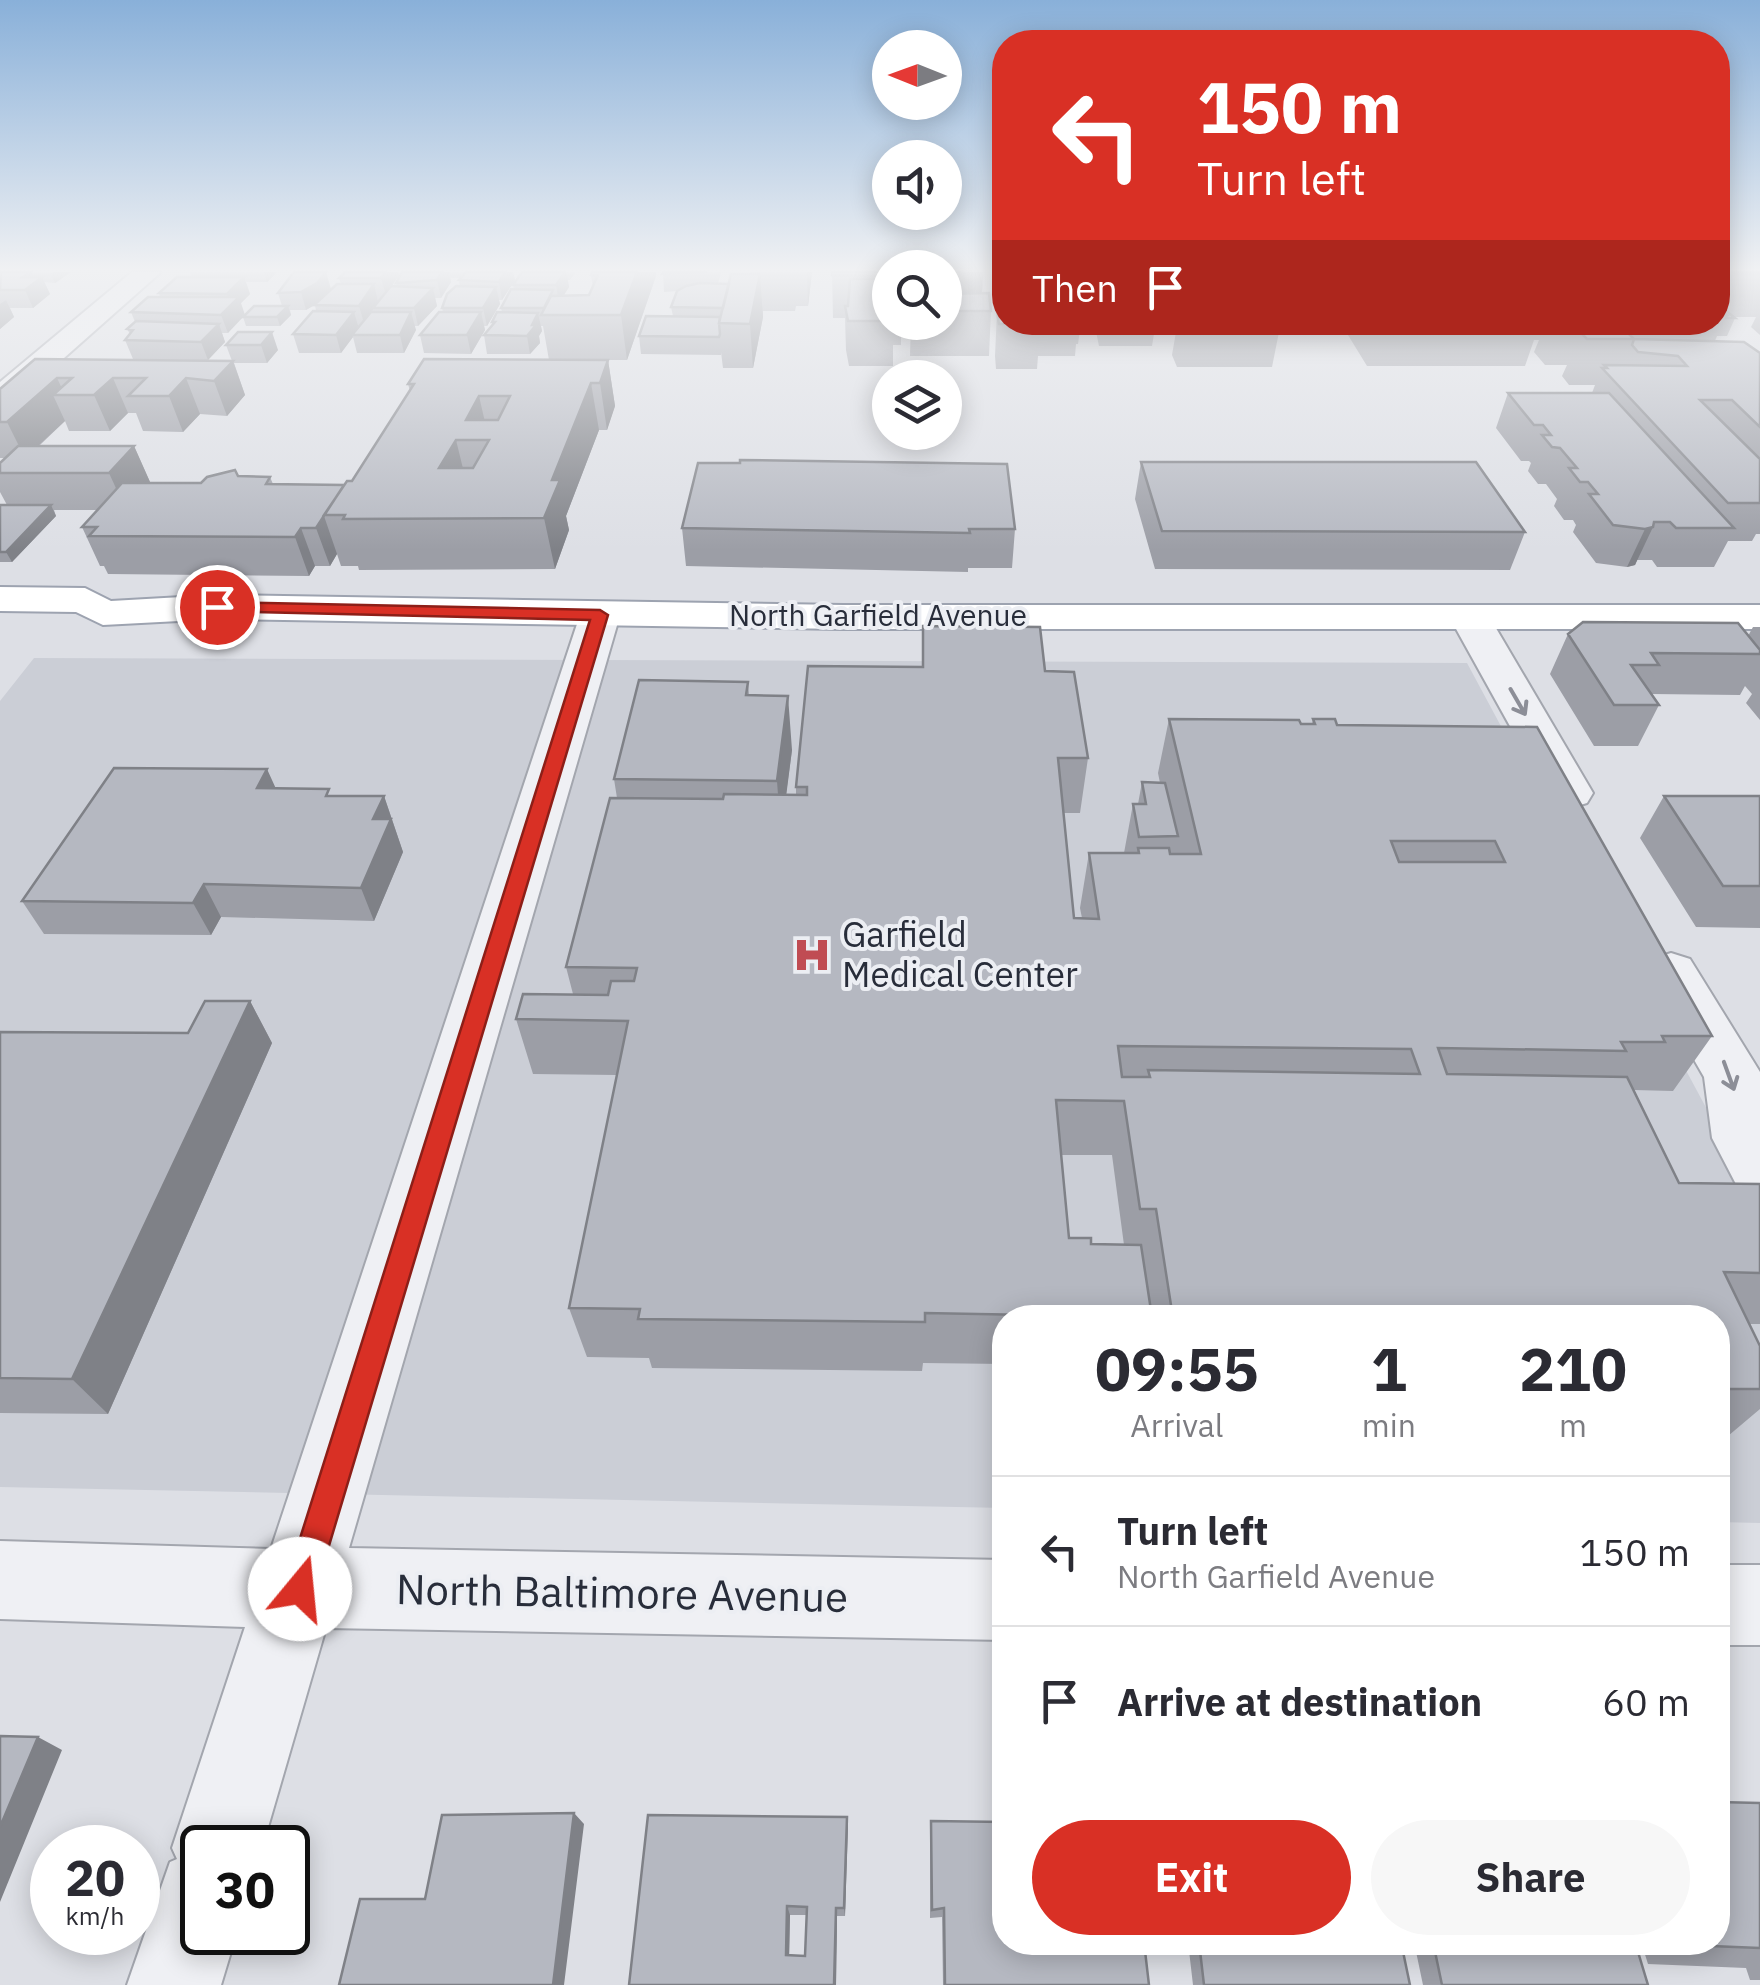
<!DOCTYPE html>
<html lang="en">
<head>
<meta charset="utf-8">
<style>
  body { margin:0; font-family:"IBM Plex Sans",sans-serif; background:#f7f7f7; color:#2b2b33; height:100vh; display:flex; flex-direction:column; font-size:38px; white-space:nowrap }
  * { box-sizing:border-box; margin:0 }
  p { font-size:32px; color:#7c7c81 }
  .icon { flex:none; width:55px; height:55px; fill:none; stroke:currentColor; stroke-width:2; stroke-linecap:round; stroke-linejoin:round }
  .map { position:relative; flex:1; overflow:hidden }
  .drawer { position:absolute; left:992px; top:1305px; width:738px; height:650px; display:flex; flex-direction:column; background:#fff; border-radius:40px; box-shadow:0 5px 25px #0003 }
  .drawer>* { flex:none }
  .top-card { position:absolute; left:992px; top:30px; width:738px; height:305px; border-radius:40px; box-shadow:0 5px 25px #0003; background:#d93025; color:#fff; overflow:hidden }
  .needle { width:65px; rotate:271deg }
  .fabs { position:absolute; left:872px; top:30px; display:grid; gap:20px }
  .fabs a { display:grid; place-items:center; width:90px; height:90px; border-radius:50%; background:#fff; box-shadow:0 5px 25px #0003; font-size:50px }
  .speed { position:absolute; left:30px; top:1825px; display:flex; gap:20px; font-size:50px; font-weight:700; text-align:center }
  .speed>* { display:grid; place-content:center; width:130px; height:130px; border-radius:50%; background:#fff; box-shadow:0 5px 25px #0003; line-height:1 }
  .speed small { font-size:25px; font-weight:400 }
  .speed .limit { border:5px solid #111; border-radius:15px; background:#fff; color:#111 }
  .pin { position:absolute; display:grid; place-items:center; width:85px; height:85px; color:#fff; margin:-42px; border:5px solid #fff; border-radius:50%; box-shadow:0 2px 10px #0007 }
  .me { position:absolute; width:110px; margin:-55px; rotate:17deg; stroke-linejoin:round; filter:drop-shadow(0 0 8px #0008) }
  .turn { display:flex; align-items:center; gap:35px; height:210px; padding:0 40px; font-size:45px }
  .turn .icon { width:130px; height:130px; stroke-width:2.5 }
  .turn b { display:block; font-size:70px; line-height:85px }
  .then { display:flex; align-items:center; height:95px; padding:0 40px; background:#0003; gap:20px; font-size:38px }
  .eta { display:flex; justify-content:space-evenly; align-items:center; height:170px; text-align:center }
  .eta b { font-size:60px; font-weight:700; line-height:70px }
  .action { display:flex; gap:20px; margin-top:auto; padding:20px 40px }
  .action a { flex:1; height:115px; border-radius:60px; background:#d93025; color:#fff; font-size:40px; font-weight:700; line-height:115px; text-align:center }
  .action a+a { background:#f7f7f7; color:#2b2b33 }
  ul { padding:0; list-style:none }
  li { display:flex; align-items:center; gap:30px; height:150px; padding:0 40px; border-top:2px solid #e1e1e2 }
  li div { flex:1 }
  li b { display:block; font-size:38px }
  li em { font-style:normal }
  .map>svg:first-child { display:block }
  .built { fill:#cbced6 }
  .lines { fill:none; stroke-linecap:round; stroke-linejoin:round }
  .minor-casing { stroke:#a3a6ae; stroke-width:4 }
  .major-casing { stroke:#9da3b0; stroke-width:4 }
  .minor { fill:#eff0f4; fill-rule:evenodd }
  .major { fill:#fff; fill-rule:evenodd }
  .wall { fill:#9c9ea6; fill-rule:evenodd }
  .shaded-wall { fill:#7f8187 }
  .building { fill:#b5b8c1; stroke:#7f8187; stroke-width:2.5; fill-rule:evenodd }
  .oneway { stroke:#8c8e97 }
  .route { fill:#d93025; stroke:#8d1f18; stroke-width:2.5 }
  .labels { text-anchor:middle; stroke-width:8; stroke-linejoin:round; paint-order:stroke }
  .far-street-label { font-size:30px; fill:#282d3a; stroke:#eceef3 }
  .poi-label { font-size:35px; fill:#282d3a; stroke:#eceef3; text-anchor:start }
  .near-street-label { font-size:42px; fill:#282d3a; stroke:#eceef3 }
</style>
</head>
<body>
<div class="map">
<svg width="1760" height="1985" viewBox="0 0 1760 1985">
  <rect width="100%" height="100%" fill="#dddfe5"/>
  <path class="built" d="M34,658L1467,663L1760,1208V1523L1718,1522V1318H1005V1508L0,1487V701Z"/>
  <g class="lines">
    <g class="minor-casing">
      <path id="minor" d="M132,272H161L11,405L0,407V382Z
        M600,603L614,607L620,615L349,1548L1005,1560V1640L326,1628L262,1848H202V1932H237L221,1985H127L170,1862L177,1859L172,1848L245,1627L0,1619V1541L271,1549L580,615L586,607Z
        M1470,606L1484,610L1490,618L1593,793L1587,803L1570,808L1553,803L1547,793L1450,618L1456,610Z
        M1671,953L1690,959L1760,1072V1196L1738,1188L1712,1138L1704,1077L1644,973L1652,959Z
        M1718,1565H1760V1645H1718Z"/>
    </g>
    <g class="major-casing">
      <path id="major" d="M0,587L85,588L111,601L217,595L843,605H1760V629H843L217,619L103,625L76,612L0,611Z"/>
    </g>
    <use href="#minor" class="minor"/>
    <use href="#major" class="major"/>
  </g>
  <path class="wall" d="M71,272L55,283L44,282L50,294L33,308H10L14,317L0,329V273Z
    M190,272H277L267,282H246L250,294L241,303L228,333H222L225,342L208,360L232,361L226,345L238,332L278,350L267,363H234L245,395L227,416L200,414L183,432L143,431L136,413H128L110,431H69L65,421L39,446H134L150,482L201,483L238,476L270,477L273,484L344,485L352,481L410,391L408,384L608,360L615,406L607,430H599L566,516L569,530L555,569L359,570L358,566H341L337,554L330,566H315L309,576L108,574L104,566H100L82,527L97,510H54L56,516L12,562H0V505H7L0,492V463L5,458H0V389L35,359L208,360L133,359L125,340L130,334L127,329L135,322L131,312L160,297L159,293L192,277Z
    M402,272H513L515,280L502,300H499L500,304L487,326H484L485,330L471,354L424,353L420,335L443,312L442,308L460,287L459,280L460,278H450L451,282L441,298H435L437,306L418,326H414L416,330L404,353H357L353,337L341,353H299L293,334L316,311L315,305L306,310H290L291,315L280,326H246L243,317L282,306L278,293L331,289L341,284L339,278L399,275L392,286L397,287L396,283Z
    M522,272H576L570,280H568L569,287L563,296L589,295L593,287L591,275L592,272H656V276L627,360H549L543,326H541L542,331L539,336L540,343L530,354H487L484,335L493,324L492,322L502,312L501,308L514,289L513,285Z
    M663,272H721L718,284H729L751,274V272H812L808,306H796L795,311H763V317L753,368H723L721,352V355L641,354L639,336L673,316L671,307L678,291L664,292Z
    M832,272H890V322H901V345H893V366H849L846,350L845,318H833Z
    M945,272H983L982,293L991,311L989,356H910L911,322H945Z
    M1718,272H1760V335L1751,327L1756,317H1734L1735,318L1727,336H1717L1715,341L1760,353V534H1756L1752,541H1728L1714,567H1657L1652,560H1637L1635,565L1627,567L1596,563L1573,532L1576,525L1573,520H1564L1554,506L1557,499L1546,484H1538L1528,471L1531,463L1529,461H1521L1496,428L1508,393H1592L1595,385H1569L1562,376L1567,365H1545L1534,352L1539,340H1534L1525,366H1367L1340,322H1718Z
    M997,312L1005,322H1081L1078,344H1076L1075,356H1038L1037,369H996L995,356Z
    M1094,322H1156L1152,346H1099Z
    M1161,322H1281L1272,367H1177L1172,355L1176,332L1164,331Z
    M1141,462L1525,532L1510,570L1155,569L1135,499Z
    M682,528L1015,529L1012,568H968V572L686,566Z
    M923,626L1045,671L1088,758L1080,813H1064L1074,918H1082L1080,908L1089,853H1124L1133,804H1138L1142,782L1160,783L1158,773L1169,719L1312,724L1313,719L1337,725L1537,727L1712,1036L1673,1091L1634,1090L1679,1183L1760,1184V1324H1749L1760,1346V1409L1728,1436H1718V1318H1005V1364L923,1363L922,1371L652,1368L649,1358L587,1357L569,1308L617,1075L533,1074L516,1019L573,994L566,967L617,798L614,779L748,682L749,695L792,750L786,794L796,795V787L922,667ZM1061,1155H1112L1124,1245L1091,1244L1069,1238Z
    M1753,627H1760V720L1746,703L1752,694L1745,686L1740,695L1652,694L1659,705L1638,746H1594L1550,674L1568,634L1748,636Z
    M276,788L332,796H384L403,852L374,921L221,917L211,935L44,934L22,901Z
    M1664,796H1760V928L1696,927L1640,838Z
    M250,1001L272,1043L108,1414L0,1413V1032L188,1033Z
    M1760,1803V1980H1750L1746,1968L1648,1964L1641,1942H1718Z
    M847,1817L845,1916H837L836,1985H629ZM790,1915H807L805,1956L789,1955Z
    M931,1821L1149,1985H943L942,1917L930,1918V1831Z
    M1188,1942H1401L1410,1985H1193Z
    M1414,1942H1635L1648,1985H1423Z"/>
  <path class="shaded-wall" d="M31,272L35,282L42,277L50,294L33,308L25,290L23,277Z
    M54,272H71L55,283L51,274Z
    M264,272H277L267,282Z
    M326,272L331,289L322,300L306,310L301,292Z
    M385,272H398L399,275L386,295L381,278Z
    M442,272H449L451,282L441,298L437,280Z
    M505,272H513L515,280L502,300L499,282Z
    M565,272H566L569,287L559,303L556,285Z
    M637,272H656V276L627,360L621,315Z
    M807,272H812L808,306Z
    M960,272H983L982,294L960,297Z
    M760,274L763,317L753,368L750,324Z
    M244,277L250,294L241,303L245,315L228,333L221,315L231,305L227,294Z
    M374,284L378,302L364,323L359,306Z
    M496,287L500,304L487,326L483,308Z
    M433,288L437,306L418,326L414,308Z
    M6,300L14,317L0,329V304Z
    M288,306L291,315L280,326L277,317Z
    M354,312L359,329L352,335L353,337L341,353L336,335Z
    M411,312L416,330L404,353L400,335Z
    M481,312L485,330L471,354L467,335Z
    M538,313L542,331L539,336L540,343L530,354L527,336Z
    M219,324L225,342L208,360L201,342Z
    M272,332L278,350L267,363L261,345Z
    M608,360L615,406L607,430L600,383Z
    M233,361L245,395L227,416L214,381Z
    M57,378L65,395H53L65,421L25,458L7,422Z
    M113,378L128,413L110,431L94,395Z
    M186,378L200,414L183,432L169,396Z
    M591,383L599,430L566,516L569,530L555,569L544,518L552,480Z
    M479,396L490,444L489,440L466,420Z
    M456,440L468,489L439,468Z
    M134,446L150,482L126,510L109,473Z
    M51,505L56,516L12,562L6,552Z
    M324,516L337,554L330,566L316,528Z
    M1653,527L1635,565L1627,567L1645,529Z
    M301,528L315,566L309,576L295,537Z
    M788,696L792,750L781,836L777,781Z
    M267,769L282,802L257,788Z
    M384,796L403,852L374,921L361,888L373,819Z
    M204,884L221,917L211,935L193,903Z
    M250,1001L272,1043L108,1414L72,1379Z
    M38,1737L62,1750L0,1902V1827Z
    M574,1813L584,1824L564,1985H553Z
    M847,1817L848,1828L845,1916L844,1908Z
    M787,1906L790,1915L789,1962L786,1955Z
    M836,1908L837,1916L836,1985H834Z"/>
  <path class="building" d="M30,272L23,277H42L25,290H0L1,272Z
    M294,272H326L317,283L301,292L278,293Z
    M345,272H385L381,278H339Z
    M402,272H442L437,280L396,283Z
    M466,272H505L499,282L459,280Z
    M522,272H565L556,285H513Z
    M592,272H637L621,315H541L551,296L589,295L598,275H591Z
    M663,272H707L662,274Z
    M832,272H889V276L832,275Z
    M945,272H960L961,275H957L961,283H945Z
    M1733,272H1760V274H1736Z
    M731,274H760L750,324L719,323Z
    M177,277H244L227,294L159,293Z
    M850,279H890V321H848L845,306H848Z
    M700,283L729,284L723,308L671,307L677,291L686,286Z
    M337,284H374L359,306L314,305Z
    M391,286L433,288L414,308H373Z
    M456,286L496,287L483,308H442L447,294Z
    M511,289L553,290L544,308H501Z
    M989,293L991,311H945V294Z
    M148,297H239L221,315L131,312Z
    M1718,305H1719L1735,318H1726L1727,315Z
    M254,306H288L277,317H243Z
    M1718,307L1727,315H1718Z
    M313,311L354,312L336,335L293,334Z
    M371,312H411L400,335H352Z
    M439,312H481L467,335H420Z
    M497,312L538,313L532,325H536L527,336L484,335L495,322H492Z
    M997,312H1005V322H1041V324H999Z
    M646,316L720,317L719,323L720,334L719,337L639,336Z
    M136,321L219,324L201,342L125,340L133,330L127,329Z
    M1579,331H1626L1634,339H1587Z
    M238,332H272L261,345H226Z
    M1634,339L1744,342L1760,353V427L1732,400H1700L1760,459V503H1728L1602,368H1607L1604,365L1687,366L1678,356L1638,352L1632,345Z
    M35,359L233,361L214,381L186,378L169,396H128L146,378H113L94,395H53L72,378H57L7,422H0V389Z
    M424,359L608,360L600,383H591L552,480H560L544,518L343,519L345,515H324L347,481H352L414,384H408ZM479,396H510L498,420H466ZM456,440H489L473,468H439Z
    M1508,393H1609L1734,528H1676L1670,522H1654L1653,527L1645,529L1613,525L1589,494H1598L1588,482H1580L1569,468H1577L1560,448L1552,447L1542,435H1551L1543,425H1534Z
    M18,446H134L109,473H0V463Z
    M740,460L1007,464L1015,529H969L970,533L682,528L698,463H740Z
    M1141,462H1476L1525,532L1162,531Z
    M235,470L238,476L270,477L266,484L344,485L316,528H301L295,537L89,536L97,527H82L122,483H201L207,477Z
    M0,505H51L6,552H0Z
    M1583,622L1738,623L1760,650V654L1651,653L1659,665H1631L1659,705H1614L1568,634Z
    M923,626L1040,627L1045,671L1074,672L1088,758H1058L1074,918L1099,919L1089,853H1139L1138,848H1169L1170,854H1201L1169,719L1299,720L1301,724H1315L1313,719H1335L1337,725L1537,727L1712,1036H1662L1665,1042H1621L1626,1051L1438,1048L1447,1074L1627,1077L1679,1183L1760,1184V1273L1724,1272L1760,1346V1389H1718V1318H1173L1156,1209H1140L1124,1101L1056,1100L1069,1238H1091V1244L1141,1245L1152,1317L925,1313V1322L638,1319L640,1309L569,1308L628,1021L516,1019L523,994L608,995L611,981H634L637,968L566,967L610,798L723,799L724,794L807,795V787H796L808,666L923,667ZM1391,841H1495L1505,862H1399ZM1118,1046L1411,1049L1420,1074L1148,1070L1150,1077H1122Z
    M639,680L748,682L746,695L788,696L777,781L614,779Z
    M114,768L267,769L257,788L329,789L326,796H384L373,819H391L361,888L204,884L193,903L22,901Z
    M1142,782L1165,783L1178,836L1139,837L1133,804H1146Z
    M1664,796H1760V886H1723Z
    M205,1001H250L72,1379L0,1378V1032L188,1033Z
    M0,1736L38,1737L0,1827Z
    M1718,1802L1760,1803V1948L1711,1946L1710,1942H1718Z
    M574,1813L553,1985H339L360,1899H425L442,1815Z
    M648,1815L847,1817L844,1908H836L834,1985H629ZM787,1906L807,1907L805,1956L786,1955Z
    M931,1821L1005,1822V1942H1144L1149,1985H945L944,1908L932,1910Z
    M1199,1942H1401L1410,1985H1204Z
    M1433,1942H1635L1648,1985H1442Z"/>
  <defs><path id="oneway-shaft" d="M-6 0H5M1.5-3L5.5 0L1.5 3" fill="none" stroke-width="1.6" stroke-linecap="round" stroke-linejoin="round" transform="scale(2.5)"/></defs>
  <g class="oneway">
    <use href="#oneway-shaft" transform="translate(1518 702) rotate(60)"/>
    <use href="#oneway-shaft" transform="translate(1729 1076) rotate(70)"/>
  </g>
  <linearGradient id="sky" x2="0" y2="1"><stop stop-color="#89b0d9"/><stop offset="0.49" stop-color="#f0f1f3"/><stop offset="1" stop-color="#f0f1f3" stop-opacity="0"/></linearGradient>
  <rect width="1760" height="550" fill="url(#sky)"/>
  <path class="route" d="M217,602L600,610L608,615L316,1589L312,1601L300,1606L288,1601L284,1589L590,620L211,611V604Z"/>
  <defs>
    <g id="hospital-bare" transform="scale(3)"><path d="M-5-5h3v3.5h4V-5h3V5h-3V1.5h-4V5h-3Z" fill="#c04c53" stroke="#eceef3" stroke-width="2.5" paint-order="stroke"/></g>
  </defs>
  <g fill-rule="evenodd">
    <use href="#hospital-bare" x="812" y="955"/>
  </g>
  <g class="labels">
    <g class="far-street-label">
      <text x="878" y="626">North Garfield Avenue</text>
    </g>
    <g class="poi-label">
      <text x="842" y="947">Garfield<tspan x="842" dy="40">Medical Center</tspan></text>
    </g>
    <g class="near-street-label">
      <text transform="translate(622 1593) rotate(1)" y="15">North Baltimore Avenue</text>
    </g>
  </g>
</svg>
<div class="fabs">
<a><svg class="needle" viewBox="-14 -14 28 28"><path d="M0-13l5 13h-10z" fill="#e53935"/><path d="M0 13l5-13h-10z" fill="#7c7c81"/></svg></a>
<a><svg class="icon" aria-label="sound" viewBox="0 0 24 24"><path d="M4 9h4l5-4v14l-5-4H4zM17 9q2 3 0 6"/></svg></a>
<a><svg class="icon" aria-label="search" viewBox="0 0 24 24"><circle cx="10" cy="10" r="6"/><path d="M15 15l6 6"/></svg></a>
<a><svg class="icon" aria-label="layers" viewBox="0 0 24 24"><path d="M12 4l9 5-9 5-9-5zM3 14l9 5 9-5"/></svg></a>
</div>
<div class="speed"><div>20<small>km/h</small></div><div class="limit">30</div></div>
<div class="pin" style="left:217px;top:607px;background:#d93025"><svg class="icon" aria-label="arrive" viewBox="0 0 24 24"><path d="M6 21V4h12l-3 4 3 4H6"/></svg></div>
<svg class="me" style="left:300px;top:1589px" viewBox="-20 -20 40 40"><circle r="19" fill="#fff"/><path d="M0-13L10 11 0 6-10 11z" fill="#d93025"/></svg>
<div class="top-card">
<div class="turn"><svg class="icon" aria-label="left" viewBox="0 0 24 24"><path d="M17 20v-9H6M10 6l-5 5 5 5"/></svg><div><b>150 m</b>Turn left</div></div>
<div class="then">Then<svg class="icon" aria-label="arrive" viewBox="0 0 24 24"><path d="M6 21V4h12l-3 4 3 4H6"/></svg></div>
</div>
<section class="drawer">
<div class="eta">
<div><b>09:55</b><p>Arrival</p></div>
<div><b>1</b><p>min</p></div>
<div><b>210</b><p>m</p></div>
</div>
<ul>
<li><svg class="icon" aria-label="left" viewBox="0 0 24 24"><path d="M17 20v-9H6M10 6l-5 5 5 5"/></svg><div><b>Turn left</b><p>North Garfield Avenue</p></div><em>150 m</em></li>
<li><svg class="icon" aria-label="arrive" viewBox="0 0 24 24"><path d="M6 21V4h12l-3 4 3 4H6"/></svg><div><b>Arrive at destination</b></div><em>60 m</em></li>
</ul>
<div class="action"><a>Exit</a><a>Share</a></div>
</section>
</div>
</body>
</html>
